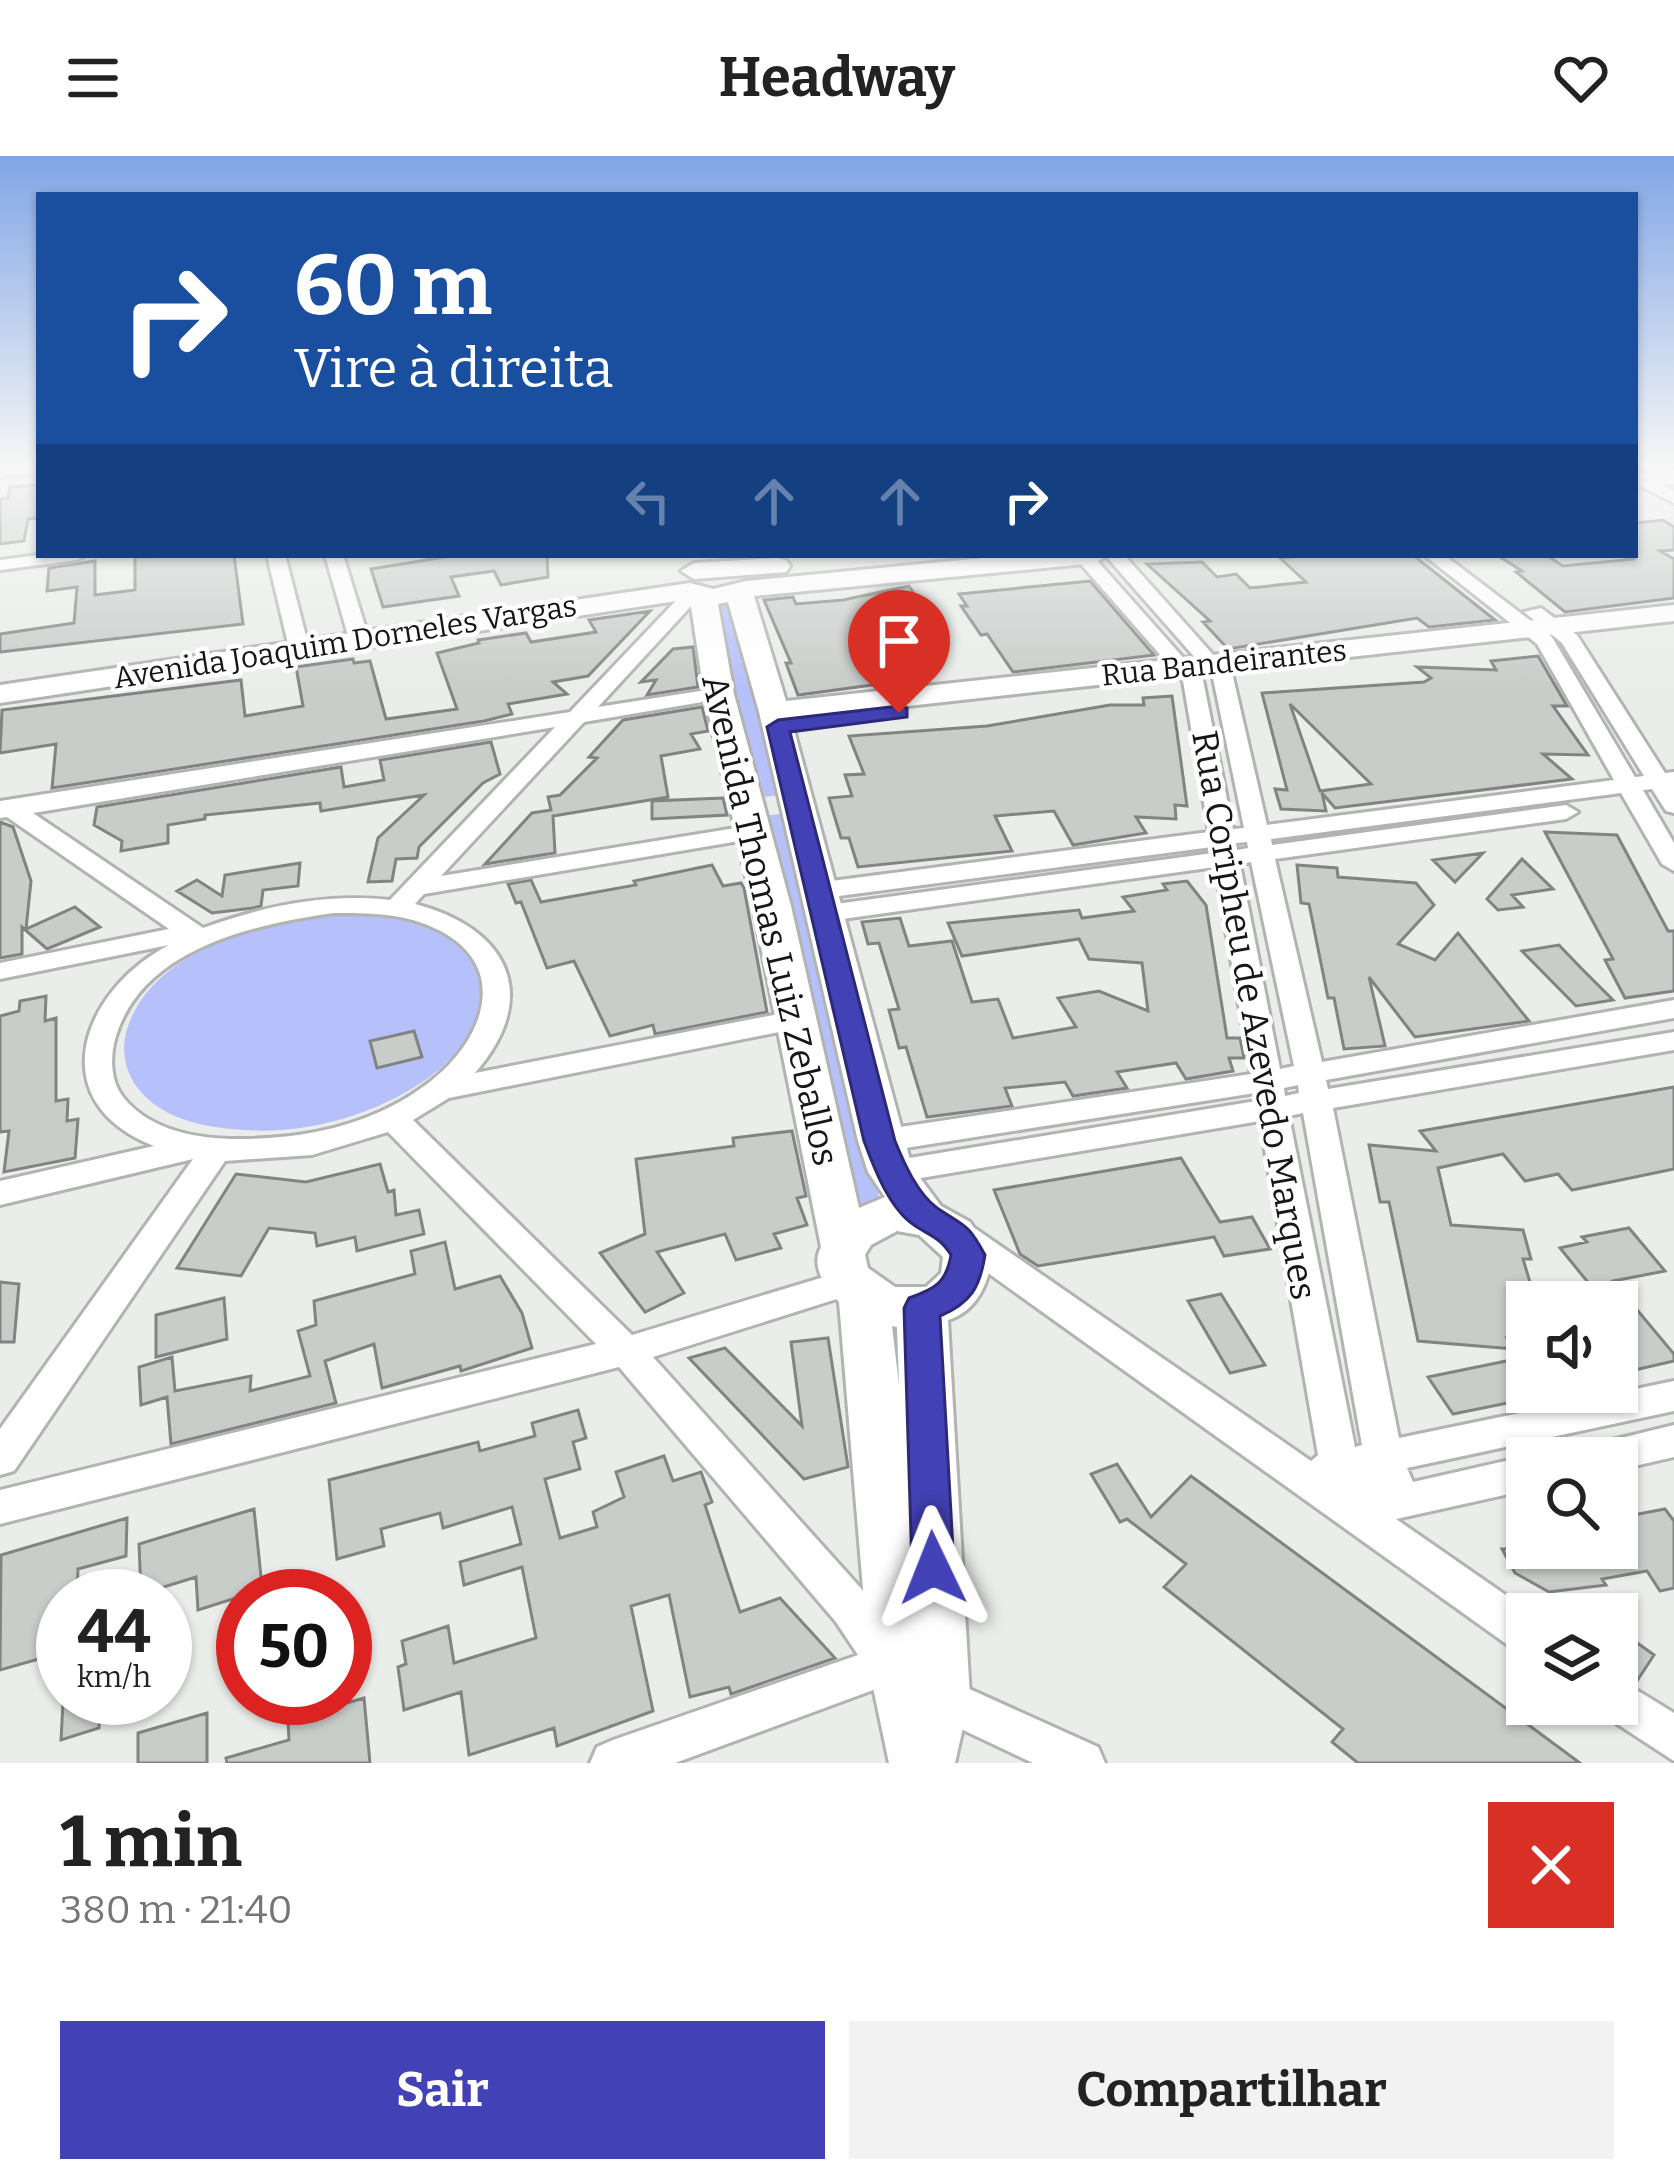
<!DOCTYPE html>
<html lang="pt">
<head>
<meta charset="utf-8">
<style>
  body { margin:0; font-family:Bitter,serif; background:#f2f2f2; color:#222; height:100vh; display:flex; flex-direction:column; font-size:45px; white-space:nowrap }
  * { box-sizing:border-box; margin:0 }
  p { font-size:39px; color:#767676 }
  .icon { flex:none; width:66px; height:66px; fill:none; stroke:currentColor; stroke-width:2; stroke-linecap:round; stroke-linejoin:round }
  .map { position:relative; height:1607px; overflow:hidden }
  .side { display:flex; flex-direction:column; background:#fff; flex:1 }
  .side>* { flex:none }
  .guide { position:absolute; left:36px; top:36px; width:1602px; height:366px; border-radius:0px; box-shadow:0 3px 9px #0004; background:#1a4fa0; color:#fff; overflow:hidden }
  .buttons { position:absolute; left:1506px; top:1125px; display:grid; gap:24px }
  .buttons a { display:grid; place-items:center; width:132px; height:132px; border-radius:0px; background:#fff; box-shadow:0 3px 9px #0004; font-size:60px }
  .speed { position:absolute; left:36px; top:1413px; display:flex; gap:24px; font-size:60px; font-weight:700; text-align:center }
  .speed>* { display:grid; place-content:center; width:156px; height:156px; border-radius:50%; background:#fff; box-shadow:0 3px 9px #0004; line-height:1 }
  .speed small { font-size:30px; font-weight:400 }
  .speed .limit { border:18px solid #d22; background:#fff; color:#111 }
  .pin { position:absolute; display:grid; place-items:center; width:102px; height:102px; color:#fff; margin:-123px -51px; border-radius:50% 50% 50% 0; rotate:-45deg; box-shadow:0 0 12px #0007 }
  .pin .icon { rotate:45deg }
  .me { position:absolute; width:132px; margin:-66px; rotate:358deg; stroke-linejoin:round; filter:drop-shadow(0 0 9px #0008) }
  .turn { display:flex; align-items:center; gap:42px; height:252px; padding:0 60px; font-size:54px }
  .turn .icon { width:156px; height:156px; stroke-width:2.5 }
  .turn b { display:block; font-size:84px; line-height:102px }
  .lanes { display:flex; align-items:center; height:114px; padding:0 60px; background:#0003; justify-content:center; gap:60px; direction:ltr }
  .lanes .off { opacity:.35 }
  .round { display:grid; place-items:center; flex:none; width:126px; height:126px; border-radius:0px; background:#f2f2f2 }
  .head { display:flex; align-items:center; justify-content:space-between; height:204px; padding:0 60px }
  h1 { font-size:72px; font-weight:700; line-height:90px }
  .button { display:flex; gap:24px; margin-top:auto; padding:24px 60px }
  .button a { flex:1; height:138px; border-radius:0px; background:#4341b6; color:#fff; font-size:48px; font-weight:700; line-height:138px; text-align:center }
  .button a+a { background:#f2f2f2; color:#222 }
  header { display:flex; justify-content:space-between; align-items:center; height:156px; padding:0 60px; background:#fff; font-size:54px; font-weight:700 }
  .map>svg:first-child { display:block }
  .green { fill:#b6c0fb }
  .building { fill:#c9cdca; stroke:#818482; stroke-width:3; fill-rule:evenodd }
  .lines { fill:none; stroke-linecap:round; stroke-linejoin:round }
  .street-casing { stroke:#b1b4b1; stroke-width:6 }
  .secondary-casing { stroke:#b1b4b1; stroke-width:6 }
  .street { fill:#fff; fill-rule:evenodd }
  .secondary { fill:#fff; fill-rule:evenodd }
  .route { fill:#4341b6; stroke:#2c2a76; stroke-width:3 }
  .labels { text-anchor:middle; stroke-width:9; stroke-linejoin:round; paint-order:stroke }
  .far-street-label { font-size:30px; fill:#151615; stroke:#fff }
  .street-label { font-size:36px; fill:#151615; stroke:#fff }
</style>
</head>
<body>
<header><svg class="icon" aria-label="menu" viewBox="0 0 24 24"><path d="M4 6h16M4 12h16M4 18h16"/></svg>Headway<svg class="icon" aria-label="heart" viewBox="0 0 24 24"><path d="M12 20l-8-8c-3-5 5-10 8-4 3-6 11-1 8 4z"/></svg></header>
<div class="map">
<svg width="1674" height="1607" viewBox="0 0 1674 1607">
  <rect width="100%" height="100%" fill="#eaedea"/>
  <path class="green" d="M730,446L779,639L765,641L755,606L748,602L713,447Z
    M781,658L882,1052L854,1064L761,660Z
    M353,756C381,758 408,760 433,772C503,803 488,875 436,916C379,960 302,981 231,973C198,970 163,961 141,936C126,919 121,898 126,877C148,792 277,758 353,756Z"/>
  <path class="building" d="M39,329V362L28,363L24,385L0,388V343L8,342L10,331Z
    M1663,364L1674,371V394L1660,395L1674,403V442L1565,456L1516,416L1522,415L1497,399H1546L1563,410L1635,403V367Z
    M234,399L243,468L0,496V478L74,467L77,431L47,435L49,412L95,405V439L135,434V401Z
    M457,399H547L548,421L501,429L494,415L451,421L459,440L383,451L371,413Z
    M1312,399H1413L1495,464L1429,471L1417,462L1228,493L1203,466L1210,465L1147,408L1202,406L1217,421L1236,418L1250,432L1306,426L1280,402Z
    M1090,425L1154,499L1013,516L987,478L981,479L961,450H967L959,438Z
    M909,430L934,467L895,471L924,522L798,539L786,507H791L764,444L793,441L796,448L843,444Z
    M650,455L588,520L553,526L567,538L508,548L512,558L484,565L52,632L56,588L0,597L2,554L241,524L245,560L303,550L296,511L353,503L354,507L370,505L386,563L457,553L437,497L479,487L478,484L526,477L531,486L596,476L589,464Z
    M693,491L698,531L647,539L656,524L641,526L673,493Z
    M1538,500L1567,550H1553L1588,599L1543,598L1572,623L1335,652L1322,637L1326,655L1281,653L1275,633L1287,634L1262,537L1424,526L1431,522L1417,511L1496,514L1491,505ZM1290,548L1371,628L1320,635Z
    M1172,540L1187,650L1175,649L1176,663L1136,661L1146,677L1073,689L1054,655L995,660L1012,695L858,711L849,682H841L829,642L852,640L845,619L864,618L849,580L987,570L1110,549H1144L1143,542Z
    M702,551L708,575L691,578L700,593L661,600L668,641L553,660L555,697L485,708L532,657L551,654L548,641L560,639L597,602L589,601L623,564Z
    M491,586L500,618L483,627L419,691L417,702L396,703L392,725L368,726L378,682L424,639L321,655L320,647L205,659V663L168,669V687L121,695L122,685L94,669L97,651L341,611L344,631L384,624L380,604Z
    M723,642L727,659L652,663V645Z
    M0,666L13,671L31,725L26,773L75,751L100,771L47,793L22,771V798L0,802Z
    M1545,676L1617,679L1668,775H1674V835L1625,842L1605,804L1613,803Z
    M1483,697L1455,726L1433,704Z
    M1522,703L1553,733L1512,739L1523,751L1498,754L1487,743Z
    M300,707L298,730L263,734L261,750L253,752L212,757L177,735L197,724L222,740L225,719Z
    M712,709L723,730L741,727L744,732L767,856L655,878L653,869L610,880L574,805L547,812L521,746L516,747L508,728L531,724L541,746L636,729L634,725Z
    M1297,709L1337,712L1338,721L1416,727L1434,749L1398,788L1435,804L1458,777L1529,865L1415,881L1369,821L1385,890L1344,893L1334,842H1328L1309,748L1301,747Z
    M1187,725L1206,749L1227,882H1240L1244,902H1229L1233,915L1186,923L1176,907L1117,916L1127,932L1073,940L1065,926L1005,932L1012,950L927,961L906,891L899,892L889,854L899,853L879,787L868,788L862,766L900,762L909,790L952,785L972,846L998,843L1013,882L1076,871L1058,842L1099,835L1148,855L1142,807L1089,803L1079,783L962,800L948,767L1079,754L1082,762L1134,755L1123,741L1167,734L1163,728Z
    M1559,789L1581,812L1613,844L1576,850L1522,795Z
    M46,840L45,865L56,862V945L68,943L67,965L78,963L75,1002L4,1016L9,975L0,976V860L19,855L20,845Z
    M414,875L422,901L377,912L370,885Z
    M1674,931V1013L1572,1034L1558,1018L1525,1025L1503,998L1438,1012L1451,1069L1523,1074L1531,1103H1523L1536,1146H1527V1183L1507,1182L1514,1193L1418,1185L1389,1046H1380L1369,989L1436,995L1420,975Z
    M792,975L806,1040L797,1042L807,1069L774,1078L781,1092L736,1104L725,1078L657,1096L684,1137L645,1156L600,1097L645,1078L636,1003L734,990L733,982Z
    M1181,1002L1220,1066L1252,1061L1270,1093L1224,1100L1214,1081L1038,1110L1020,1098L994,1034Z
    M380,1008L388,1036L394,1034L396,1059L419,1054L424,1078L357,1095L355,1081L317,1090L315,1077L269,1072L241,1120L177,1112L236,1018L306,1026Z
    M1629,1072L1665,1115L1613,1125L1674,1198V1205L1617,1218V1146H1604L1560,1092L1587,1086L1582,1081Z
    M445,1086L455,1133L500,1120L522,1157L532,1192L461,1215L460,1210L382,1232L374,1188L325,1205L336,1247L171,1288L167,1241L141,1249L139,1211L172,1201L175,1235L251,1220L250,1235L310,1220L298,1175L316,1169L314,1145L415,1118L411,1095Z
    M0,1126L19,1128L14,1186H0Z
    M1221,1138L1265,1209L1230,1217L1188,1145Z
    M224,1142L227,1183L156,1201V1159Z
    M828,1182L848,1311L804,1323L689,1202L725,1192L802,1270L791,1186Z
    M1521,1202L1527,1210V1243L1453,1258L1428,1221Z
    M578,1254L586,1282L573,1286L580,1313L545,1323L560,1382L597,1371L593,1356L624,1341L616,1316L664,1300L673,1325L701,1316L712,1346L705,1349L740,1456L780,1442L835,1502L731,1538L729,1531L690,1541L669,1439L631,1450L653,1555L557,1590L554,1572L469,1599L461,1536L404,1554L398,1511L406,1508L402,1485L448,1470L454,1507L536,1482L522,1411L464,1429L460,1406L521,1388L512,1351L443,1372L440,1357L381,1373L384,1390L337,1403L329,1324L478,1286L480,1295L535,1280L532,1267Z
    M1117,1308L1151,1361L1191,1320L1580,1607H1358L1332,1586L1343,1573L1164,1431L1186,1408L1127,1363L1120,1366L1091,1318Z
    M254,1353L263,1440H242L198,1454L196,1421L141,1438L139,1388Z
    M1665,1353L1674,1365V1432L1660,1435L1647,1415L1602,1423L1606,1429L1549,1436L1515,1417L1502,1393L1632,1392L1617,1362Z
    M127,1362L126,1400L78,1413L77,1440H63V1496L0,1514L1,1399Z
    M1629,1481L1654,1499L1635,1528L1617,1516V1497Z
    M78,1542H100L99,1572L61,1584L63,1547Z
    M364,1542L370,1607H227L226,1602L289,1584L288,1564Z
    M207,1557V1607H138V1577Z"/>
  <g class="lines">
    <g class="street-casing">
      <path id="street" d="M39,307V316L0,321V311Z
        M1635,315L1674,335V347L1635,327Z
        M39,399H86L77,404L0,414V404Z
        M267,399H285L309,492L306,496H292L289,492Z
        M325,399H343L369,483L366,487L359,489L349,483Z
        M1073,399H1092L1203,524L1233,673L1244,672L1213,522L1105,399H1124L1233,521L1267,669L1614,624L1537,488L1424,399H1444L1552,481L1635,621L1644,620L1562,487L1524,456L1541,452L1577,479L1665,617L1674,616V657L1666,655L1652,633L1643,634L1674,687V715L1662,708L1621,637L1271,683L1272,689L1566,649L1578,656L1566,663L1275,703L1322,906L1674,844V862L1326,924L1328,933L1674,876V894L1333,952L1399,1282L1674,1225V1255L1407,1312L1413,1326L1527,1300L1531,1302H1527V1334L1396,1363L1533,1458H1527V1498L1512,1492L949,1089L944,1080L949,1071L961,1068L973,1071L1311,1305L1318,1299L1260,965L891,1027L880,1024L875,1016L880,1008L891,1005L1256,945L1255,937L880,996L869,993L864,985L869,977L880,974L1251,918L1215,711L821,766L808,758L821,750L1213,697L1212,691L816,743L803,735L816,727L1209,676L1183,525ZM1247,686L1248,692L1237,694L1236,687ZM1251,706L1294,910L1280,913L1240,708ZM1298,929L1299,937L1285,940L1284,932ZM1303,957L1362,1289L1355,1291L1289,960Z
        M687,433L703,437L598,551L719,532L726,534V542L584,566L441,720L754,669L763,671L766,676L763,681L424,738L415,748C508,772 542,840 475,917L794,855L808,864L794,873L449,942L413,964L632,1179L847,1114L859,1118L864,1127L859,1136L653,1201L866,1438L909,1509L903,1523L675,1607H590L597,1591L613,1584L858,1499L836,1466L619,1211L0,1368V1334L596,1188L388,976L312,999L225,1005L14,1315L0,1319V1273L193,1003L0,1049V1025L154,990C41,946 81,835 169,789L0,823V807L169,773L7,661L0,662V645L570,556ZM555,571L390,744C326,737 263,750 203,772L33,657ZM334,757C367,757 402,757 432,771C514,807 485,885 427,928C373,969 305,983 239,983C198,983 150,975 123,941C110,924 110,900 116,880C143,792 255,768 334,757Z
        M1674,1269V1301L1617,1314V1302H1578L1584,1291Z
        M934,1517L1098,1591L1105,1607H1033L919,1553L912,1538L919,1523Z
        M1617,1522L1674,1557V1605L1602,1558L1597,1548H1617Z"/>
    </g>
    <g class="secondary-casing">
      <path id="secondary" d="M1674,314V328L1635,332V318Z
        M1014,399H1108L1095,407L754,440L786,545L1674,449V465L791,563L912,1011L941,1050L970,1066L992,1099C989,1127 977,1155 948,1164L970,1541L955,1607H889L870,1517L839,1146C826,1131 810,1111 821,1091L753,750L704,538L690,443L0,547V529L690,427L713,433L746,425ZM728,446L759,556L858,985L868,1016L885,1041L859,1052L791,750L734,538L718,448ZM897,1075L919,1079L943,1101L941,1117L926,1131H895L868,1112L865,1099L871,1089ZM892,1170L897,1171L899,1229Z
        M777,402L786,404L790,410L786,416L694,423L681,415L694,407Z"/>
    </g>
    <use href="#street" class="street"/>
    <use href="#secondary" class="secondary"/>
  </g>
  <linearGradient id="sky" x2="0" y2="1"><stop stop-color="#80a5e6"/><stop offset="0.58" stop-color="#f6f7f6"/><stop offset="1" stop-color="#f6f7f6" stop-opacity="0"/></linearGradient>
  <rect width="1674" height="532" fill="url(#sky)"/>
  <path class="route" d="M899,550L907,552V561L790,576L895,985C904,1007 917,1037 937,1052C965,1071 967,1066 985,1099C980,1131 971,1147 940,1160L954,1412L948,1425L933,1430L918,1425L912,1412L904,1152L909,1142C935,1133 946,1127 951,1099C940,1081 930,1080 914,1069C889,1052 874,1012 864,985L767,571L778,564Z"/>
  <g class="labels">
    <g class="far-street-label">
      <text transform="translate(345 486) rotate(-9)" y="10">Avenida Joaquim Dorneles Vargas</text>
      <text transform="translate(1224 507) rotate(-6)" y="10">Rua Bandeirantes</text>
    </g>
    <g class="street-label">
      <text transform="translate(771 764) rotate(77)" y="13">Avenida Thomas Luiz Zeballos</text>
      <text transform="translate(1255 859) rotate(80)" y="13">Rua Coripheu de Azevedo Marques</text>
    </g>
  </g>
</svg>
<div class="buttons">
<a><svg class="icon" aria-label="sound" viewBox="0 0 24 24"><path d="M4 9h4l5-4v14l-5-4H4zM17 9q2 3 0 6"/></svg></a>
<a><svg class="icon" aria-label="search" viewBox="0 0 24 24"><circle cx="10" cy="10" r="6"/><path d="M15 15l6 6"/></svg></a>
<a><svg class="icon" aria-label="layers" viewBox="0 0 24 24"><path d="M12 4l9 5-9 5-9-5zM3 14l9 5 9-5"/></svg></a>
</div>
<div class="speed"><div>44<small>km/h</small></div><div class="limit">50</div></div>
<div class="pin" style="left:899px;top:557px;background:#d93025"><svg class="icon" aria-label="arrive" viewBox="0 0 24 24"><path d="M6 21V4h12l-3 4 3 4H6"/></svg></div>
<svg class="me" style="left:933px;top:1412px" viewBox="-20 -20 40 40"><path d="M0-17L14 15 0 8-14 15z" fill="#4341b6" stroke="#fff" stroke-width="4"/></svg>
<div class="guide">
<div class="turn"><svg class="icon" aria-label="right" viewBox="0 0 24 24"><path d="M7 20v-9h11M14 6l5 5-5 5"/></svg><div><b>60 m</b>Vire à direita</div></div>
<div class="lanes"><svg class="icon off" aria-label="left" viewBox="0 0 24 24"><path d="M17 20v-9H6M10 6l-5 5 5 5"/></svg><svg class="icon off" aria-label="ahead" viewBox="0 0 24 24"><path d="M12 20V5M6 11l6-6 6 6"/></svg><svg class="icon off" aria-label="ahead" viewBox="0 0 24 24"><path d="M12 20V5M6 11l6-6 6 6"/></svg><svg class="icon" aria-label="right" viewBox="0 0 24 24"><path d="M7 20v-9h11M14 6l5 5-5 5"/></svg></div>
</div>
</div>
<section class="side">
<div class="head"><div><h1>1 min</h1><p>380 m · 21:40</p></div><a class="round" style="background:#d93025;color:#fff"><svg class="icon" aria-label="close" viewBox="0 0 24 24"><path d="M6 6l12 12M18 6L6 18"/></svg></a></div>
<div class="button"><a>Sair</a><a>Compartilhar</a></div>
</section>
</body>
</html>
